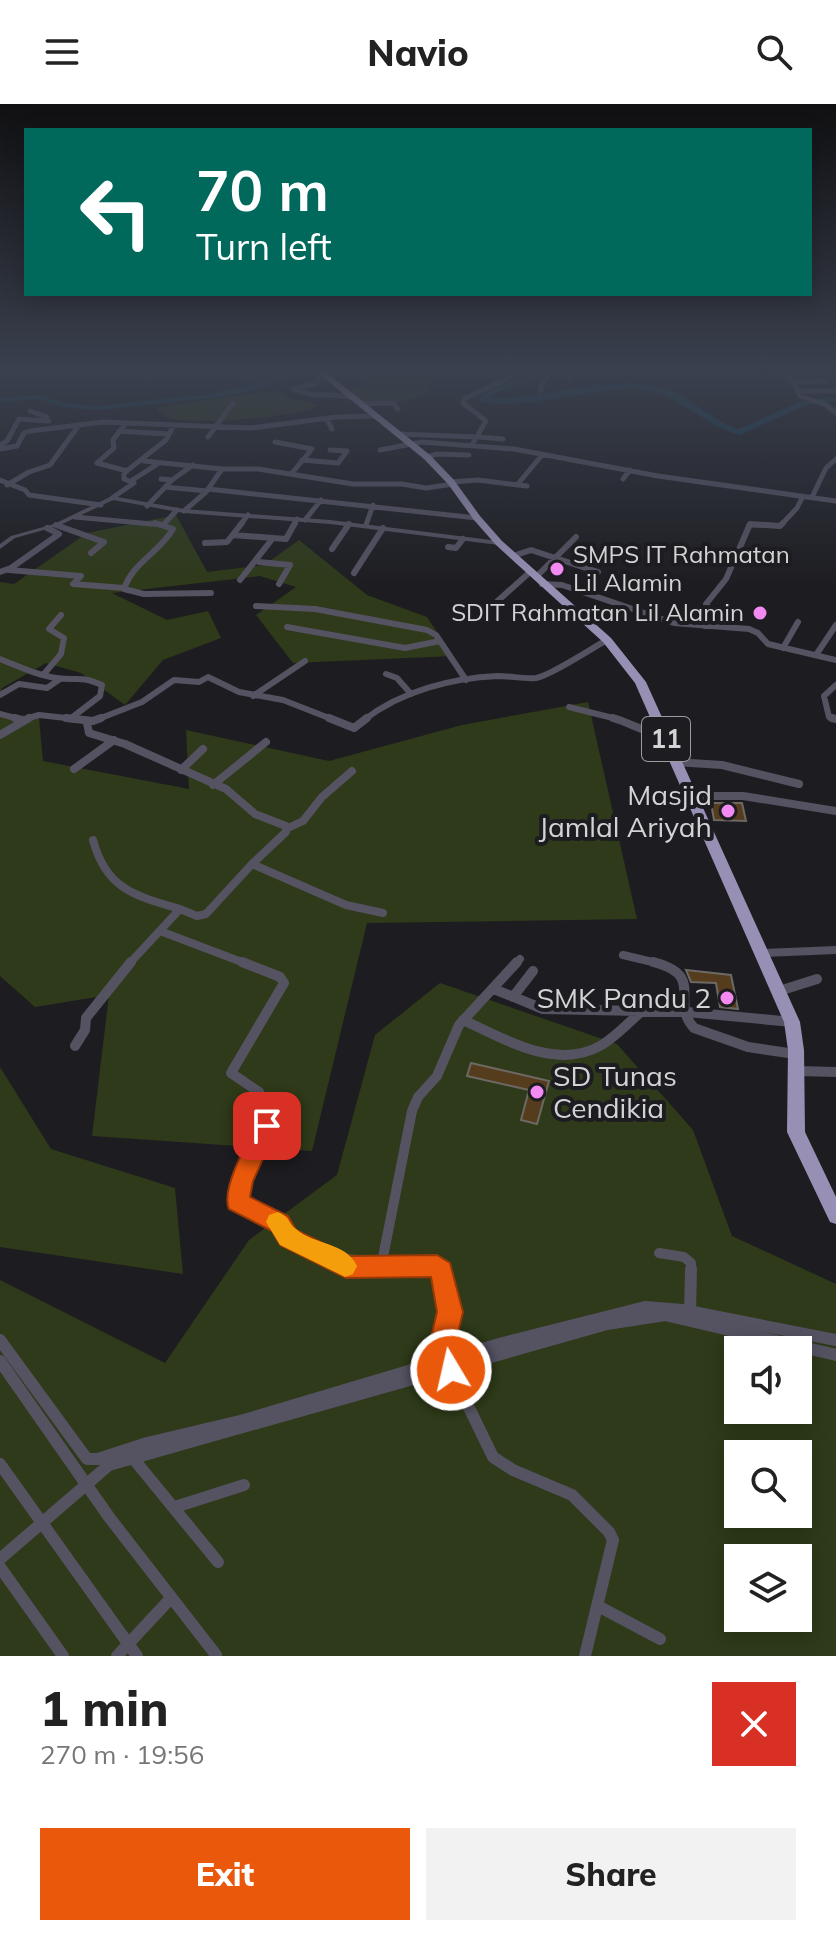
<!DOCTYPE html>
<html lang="en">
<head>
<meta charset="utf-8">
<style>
  body { margin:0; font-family:Mulish,sans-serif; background:#f2f2f2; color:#222; height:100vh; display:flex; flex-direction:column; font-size:30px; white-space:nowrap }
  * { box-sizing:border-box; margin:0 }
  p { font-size:26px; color:#767676 }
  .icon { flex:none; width:44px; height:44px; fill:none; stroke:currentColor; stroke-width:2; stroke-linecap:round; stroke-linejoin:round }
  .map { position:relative; height:1552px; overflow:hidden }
  .side { display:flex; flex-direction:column; background:#fff; flex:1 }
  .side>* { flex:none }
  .banner { position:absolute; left:24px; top:24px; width:788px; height:168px; border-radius:0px; box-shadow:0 4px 20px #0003; background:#00695c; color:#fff; overflow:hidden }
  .buttons { position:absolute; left:724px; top:1232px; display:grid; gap:16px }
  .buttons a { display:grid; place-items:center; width:88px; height:88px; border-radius:0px; background:#fff; box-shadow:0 4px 20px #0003; font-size:40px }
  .pin { position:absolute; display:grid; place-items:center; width:68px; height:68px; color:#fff; margin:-34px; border-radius:16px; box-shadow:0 4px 12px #0006 }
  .me { position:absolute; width:88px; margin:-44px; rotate:351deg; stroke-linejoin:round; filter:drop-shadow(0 0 6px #0008) }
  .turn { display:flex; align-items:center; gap:28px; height:168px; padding:0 40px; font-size:36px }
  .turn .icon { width:104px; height:104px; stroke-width:2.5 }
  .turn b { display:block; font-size:56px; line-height:68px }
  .round { display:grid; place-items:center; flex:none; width:84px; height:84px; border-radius:0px; background:#f2f2f2 }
  .headline { display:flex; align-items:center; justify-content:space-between; height:136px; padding:0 40px }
  h1 { font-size:48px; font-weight:800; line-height:60px }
  .action { display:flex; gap:16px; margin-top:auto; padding:16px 40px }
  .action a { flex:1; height:92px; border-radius:0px; background:#ea580c; color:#fff; font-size:32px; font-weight:800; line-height:92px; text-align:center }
  .action a+a { background:#f2f2f2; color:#222 }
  header { display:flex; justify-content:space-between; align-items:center; height:104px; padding:0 40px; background:#fff; font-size:36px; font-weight:800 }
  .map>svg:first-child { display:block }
  .green { fill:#2e3a19; fill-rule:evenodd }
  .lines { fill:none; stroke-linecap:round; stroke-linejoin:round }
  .river { fill:#133f52; fill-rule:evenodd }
  .building { fill:#543c1c; stroke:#6c6964; stroke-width:2 }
  .minor-far4 { stroke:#555262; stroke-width:5 }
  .minor-far3 { stroke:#555262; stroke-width:6 }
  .minor-far2 { stroke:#555262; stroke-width:8 }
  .minor-far1 { stroke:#555262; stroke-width:10 }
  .minor { stroke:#555262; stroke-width:12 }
  .tertiary { fill:#555262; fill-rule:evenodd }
  .trunk { fill:#9890b4; fill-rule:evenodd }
  .route { fill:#ea580c; stroke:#983908; stroke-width:2 }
  .slow { fill:#f59e0b }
  .poi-dot { fill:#f38af2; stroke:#1d1d21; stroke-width:3 }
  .labels { text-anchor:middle; stroke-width:8; stroke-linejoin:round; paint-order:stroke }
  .far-poi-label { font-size:24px; fill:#d3d2d5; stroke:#1d1d21; text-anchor:start }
  .shield { fill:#1d1d21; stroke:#9c9c9f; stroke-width:2 }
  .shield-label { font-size:26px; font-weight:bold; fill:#d3d2d5 }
  .poi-label { font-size:28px; fill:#d3d2d5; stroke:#1d1d21; text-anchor:end }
</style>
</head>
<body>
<header><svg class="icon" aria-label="menu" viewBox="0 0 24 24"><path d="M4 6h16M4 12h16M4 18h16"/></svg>Navio<svg class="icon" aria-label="search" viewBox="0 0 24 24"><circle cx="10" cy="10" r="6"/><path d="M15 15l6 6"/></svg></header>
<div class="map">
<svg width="836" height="1552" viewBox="0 0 836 1552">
  <rect width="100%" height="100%" fill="#1d1d21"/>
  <path class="green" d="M355,265H432L430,288C408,297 372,308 350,291L353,284L368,281Z
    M278,286L290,294L318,301C299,314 190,322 167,313C165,313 160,308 158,306V303Z
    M176,411L207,468L264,461L299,436L367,491L427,513L453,552L293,559L256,511L296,483L260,472L112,489L167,516L208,507L221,534L163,556L125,601L81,569L46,559L2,584L0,595V478L14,480L87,429Z
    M588,598L637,815L367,819L312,1047L92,1032L109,891L35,903L0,872V608L39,614L43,657L189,685L186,626L329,657L462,621Z
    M440,879L617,940L693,1026L732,1132L836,1180V1552H0V1176L165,1259L249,1136L337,1071L375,931ZM738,1246H798V1306H738ZM738,1350H798V1410H738ZM738,1454H798V1514H738Z
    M0,963L51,1045L175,1084L183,1170L0,1143Z"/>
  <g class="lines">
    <path class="river" d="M295,265H307L258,285L211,294L98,306L63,303L39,295L0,298V294L40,291L64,299L98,302L211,290L253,281Z
      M529,265H537L533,277L500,287L488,294C545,297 606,269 662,284C691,292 711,317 739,325L801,297L836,293V297L806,301L740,331C703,321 678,289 639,285C597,282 509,310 478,296L488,286L527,274Z"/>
  </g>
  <path class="building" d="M711,699H742L746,717L714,716Z
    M686,866L731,871L738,905L720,903L716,879L691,878Z
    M471,959L549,977L537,1020L521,1016L529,986L467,972Z"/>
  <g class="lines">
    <path class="minor-far4" d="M621,265L622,270
      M776,265L794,278L800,292L826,301L836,309
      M147,272L160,265
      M325,272L319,273L316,279L294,285C311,294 330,289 350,293
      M570,274L577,265
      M249,275L268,265
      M794,278L827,277
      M541,287V281L553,265
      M798,287H836
      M360,300L393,299L398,305
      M30,307L47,313
      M326,314L332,325
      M119,327L168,330
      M399,330L479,333
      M208,333L233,299
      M479,333L503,335
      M275,338L312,345L292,369
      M0,341L7,337L19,315L49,317
      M472,341L486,317L463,299L464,295L525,266L547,265
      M0,345L17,342L24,329L30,327L103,318L251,324L337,313L375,312
      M380,346L422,338L514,345L658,372L836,397
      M427,353L437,350L469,351
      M302,356L338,359L347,347L330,346
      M144,357L222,365H258L353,380H402L426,384L453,380
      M97,359L114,344L113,336L126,319
      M97,359L127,367
      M623,375L630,366
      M0,376L25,386L29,391L101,401
      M172,376L193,361
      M131,377L159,359
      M451,378L478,376L527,382
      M7,381L29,368L50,361L79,321
      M517,381L542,351
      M165,383L207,387
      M208,385L477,414
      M812,393L826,364L836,355
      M112,394L134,379L124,375V369L166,336L174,321
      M147,402L172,376L161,375
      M184,407L206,388L222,365
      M75,413L163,421
      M305,416L321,396
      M163,421L177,406
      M240,421L248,411
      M294,421L297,415
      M366,421L373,401
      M749,421H770
      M781,421L797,404L803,392"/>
    <path class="minor-far3" d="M155,419L173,425C159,449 133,458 124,485L144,490L211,489
      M56,421L104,438L91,449
      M233,431L286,435L295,419
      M205,439L227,438L242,419
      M448,443L456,444L463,435
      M332,445L349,420
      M513,452L531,446L598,468
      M259,458L290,461L279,480
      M9,466L81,472L73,480L124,484
      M0,468L11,464L59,430L47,424
      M354,469L383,424
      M536,473L576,433
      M240,476L273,434
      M542,480L562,481L674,519L749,525L758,529L768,540L836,556
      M256,502L315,505L427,526L436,531L466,576
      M492,502L530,468
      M704,522L705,517L714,512L706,500L726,475L750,420L780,422L783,419
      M287,523L405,544L440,537
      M783,544L798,518
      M816,551L836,521
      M0,555C18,562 38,572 57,574C78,577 79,571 102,581L100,592L70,615
      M386,570L397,574L411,590
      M43,571L61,550L64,534L49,525L61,511
      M836,581L824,592L829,613L836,615
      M0,591L19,580L47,584L60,575
      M253,592L305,557
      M569,603L621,616
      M0,610L22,616
      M22,616L39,611L84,616
      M96,616L142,598L174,576L199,578L208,573L239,588L283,596L334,616
      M364,616C401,587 452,574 498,572C511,572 524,575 536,574C550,572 592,544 607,536"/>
    <path class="minor-far2" d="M15,614L22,616
      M66,614L93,617L101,614
      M329,614L354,624L367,614
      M613,614C631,619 646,630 664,631
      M832,614L836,615
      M87,619L89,629L125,640L226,685L255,710L286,722V728L252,760L346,801L383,809
      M0,631L29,614
      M675,658L722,661L799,680
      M74,665L114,636
      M181,666L203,645
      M213,681L266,638
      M691,692H743L836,707
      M288,724L303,717L322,693L352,667
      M93,736C106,785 135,792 180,805
      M160,827L247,860
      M763,849L836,846
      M623,851L661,860
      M129,860L180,805L197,812L206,810L252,760
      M515,860L520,855"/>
    <path class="minor-far1" d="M242,858L280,873L284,879L231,969L259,988L257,1001L272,1015L242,1077L237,1098L280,1119L288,1133L346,1163L427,1162L442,1167
      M653,858C707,872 669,897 694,924L748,943L795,950
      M494,885L543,905L687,908L792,918
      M779,887L817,875
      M513,893L533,867
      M463,916C503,934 555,967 600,942C616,933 629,918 643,906
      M75,942L85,926L86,914L131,858
      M797,967L836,968
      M659,1149L684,1153L691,1159V1167
      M347,1155L378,1158L383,1153L412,1007L418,993L437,972L459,921L517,858"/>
    <path class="minor" d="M440,1165L450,1208L441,1246L493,1353L513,1366L572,1391L609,1428L613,1436L585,1552
      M690,1211L691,1165
      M0,1236L87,1355H98L147,1339L244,1316L499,1240L645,1203L683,1206L836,1236
      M0,1257L109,1413L216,1551
      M132,1353L218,1458
      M0,1360L137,1552
      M175,1403L244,1381
      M0,1455L109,1361L607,1220L665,1211L836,1251
      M0,1463L63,1552
      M598,1502L660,1535
      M117,1552L171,1494"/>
    <path class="tertiary" d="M112,392L184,405L330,416L499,437L502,439L499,441L330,420L184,409L113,396L58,422L15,434L0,445V440L11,432L54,420Z"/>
    <path class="trunk" d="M313,265H322L430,351L454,376L480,412L502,437L611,534L646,578L800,918L804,946L805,1028L836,1093V1120L830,1118L787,1028L788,946L784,918L635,579L603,538L496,441L474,416L448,380L424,355Z"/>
  </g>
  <linearGradient id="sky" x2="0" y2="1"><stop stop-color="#101012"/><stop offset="0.55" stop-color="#3a404e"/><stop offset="1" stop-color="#3a404e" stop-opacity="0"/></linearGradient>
  <rect width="836" height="483" fill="url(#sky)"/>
  <path class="route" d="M267,1013L275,1016L278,1022L253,1077L250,1093L288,1112L296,1126L349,1152L437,1151L450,1159L463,1208L454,1246L464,1266L460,1275L451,1278L441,1275L428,1246L437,1208L431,1173L346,1174L280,1141L272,1127L229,1105C220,1085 249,1035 259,1016Z"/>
  <path class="slow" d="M278,1108C289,1112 288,1119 296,1125C314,1141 346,1138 357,1162L353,1170L345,1173L280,1141L266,1118L269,1111Z"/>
  <g class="poi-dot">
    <circle cx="557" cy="465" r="8"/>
    <circle cx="760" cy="509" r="8"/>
    <circle cx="728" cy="707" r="8"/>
    <circle cx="727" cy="894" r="8"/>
    <circle cx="537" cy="988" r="8"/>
  </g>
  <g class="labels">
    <g class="far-poi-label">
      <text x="573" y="459">SMPS IT Rahmatan<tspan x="573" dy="28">Lil Alamin</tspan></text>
      <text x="744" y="517" text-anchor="end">SDIT Rahmatan Lil Alamin</text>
    </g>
    <rect class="shield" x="642" y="613" width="48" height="44" rx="6"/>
    <g class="shield-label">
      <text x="666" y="644">11</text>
    </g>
    <g class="poi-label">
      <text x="712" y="701">Masjid<tspan x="712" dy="32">Jamlal Ariyah</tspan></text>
      <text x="711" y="904">SMK Pandu 2</text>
      <text x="553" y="982" text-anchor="start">SD Tunas<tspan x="553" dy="32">Cendikia</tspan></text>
    </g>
  </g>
</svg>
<div class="buttons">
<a><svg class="icon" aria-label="sound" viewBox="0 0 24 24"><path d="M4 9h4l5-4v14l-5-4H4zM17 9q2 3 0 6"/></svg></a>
<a><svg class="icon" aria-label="search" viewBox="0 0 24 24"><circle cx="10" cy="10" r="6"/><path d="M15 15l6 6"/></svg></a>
<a><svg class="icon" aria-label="layers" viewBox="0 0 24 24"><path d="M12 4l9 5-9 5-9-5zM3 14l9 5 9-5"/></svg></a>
</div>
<div class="pin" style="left:267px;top:1022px;background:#d93025"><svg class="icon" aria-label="arrive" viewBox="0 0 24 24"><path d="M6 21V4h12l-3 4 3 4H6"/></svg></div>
<svg class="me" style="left:451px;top:1266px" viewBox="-20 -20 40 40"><circle r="17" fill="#ea580c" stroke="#fff" stroke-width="3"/><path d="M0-11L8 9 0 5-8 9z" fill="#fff"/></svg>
<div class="banner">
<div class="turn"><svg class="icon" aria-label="left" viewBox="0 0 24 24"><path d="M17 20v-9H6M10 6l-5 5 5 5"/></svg><div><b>70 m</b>Turn left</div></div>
</div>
</div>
<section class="side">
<div class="headline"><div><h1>1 min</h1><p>270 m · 19:56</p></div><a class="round" style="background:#d93025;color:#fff"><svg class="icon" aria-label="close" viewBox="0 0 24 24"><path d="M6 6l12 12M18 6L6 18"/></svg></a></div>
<div class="action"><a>Exit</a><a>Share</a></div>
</section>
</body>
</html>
